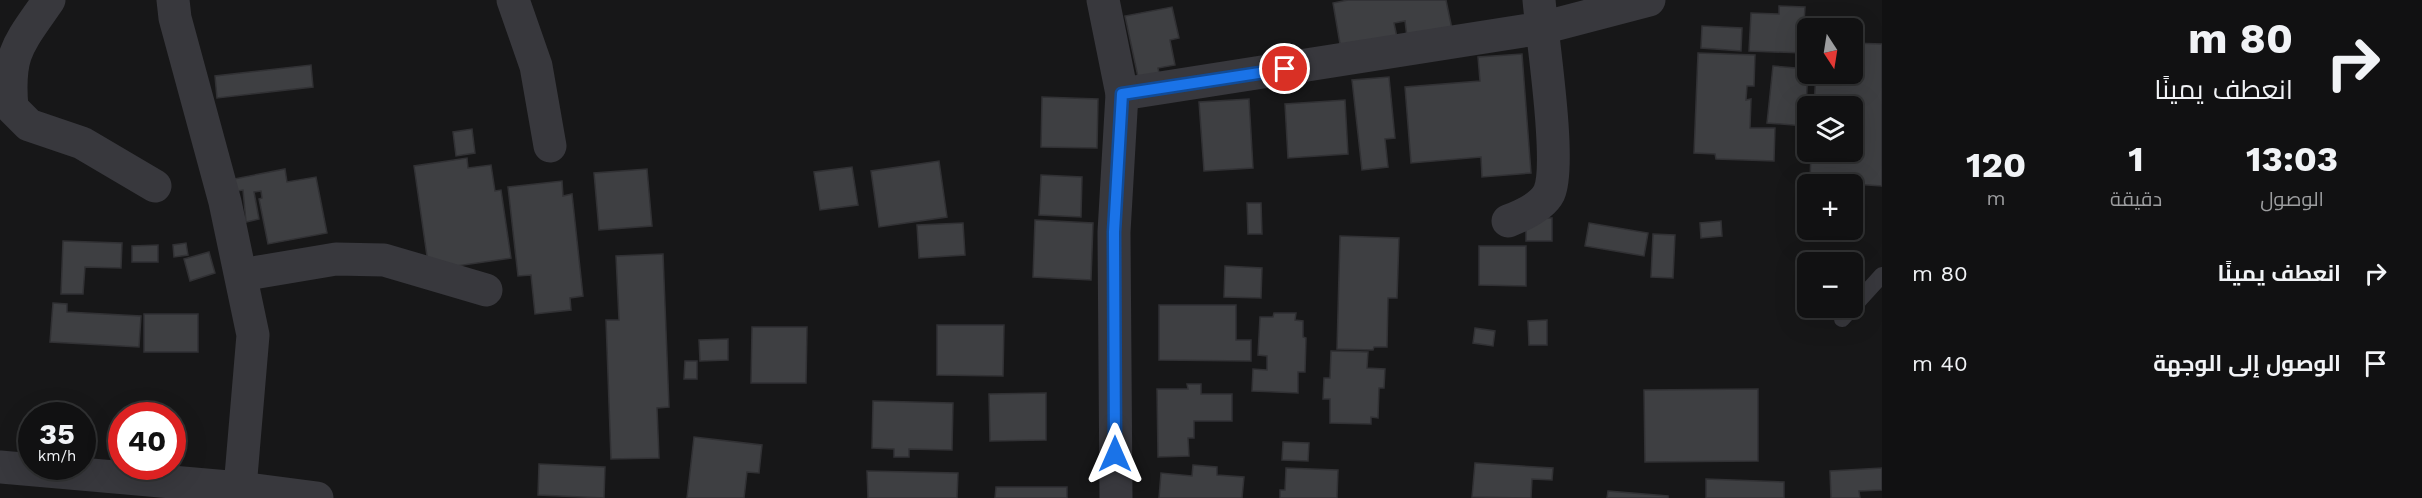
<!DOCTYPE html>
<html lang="ar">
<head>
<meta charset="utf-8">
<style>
  body { margin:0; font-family:"Work Sans",Cairo,sans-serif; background:#1a1a1b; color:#f1f3f6; direction:rtl; height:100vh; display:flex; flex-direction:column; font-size:22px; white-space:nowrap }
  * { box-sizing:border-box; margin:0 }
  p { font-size:20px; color:#9c9d9f }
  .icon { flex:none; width:33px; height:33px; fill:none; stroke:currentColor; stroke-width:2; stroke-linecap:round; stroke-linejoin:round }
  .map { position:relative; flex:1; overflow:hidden; direction:ltr }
  .details { display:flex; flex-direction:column; background:#111112; width:540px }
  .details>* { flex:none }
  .top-card { background:#111112; color:#f1f3f6; overflow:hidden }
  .needle { width:39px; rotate:168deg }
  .tools { position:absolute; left:1797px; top:18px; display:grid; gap:12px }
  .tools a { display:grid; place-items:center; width:66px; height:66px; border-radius:9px; background:#111112; box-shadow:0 6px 24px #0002,0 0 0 2px #303132; font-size:30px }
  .speed { position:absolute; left:18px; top:402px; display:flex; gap:12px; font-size:30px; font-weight:700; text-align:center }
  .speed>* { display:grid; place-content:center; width:78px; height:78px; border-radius:50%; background:#111112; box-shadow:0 6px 24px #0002,0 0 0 2px #303132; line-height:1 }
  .speed small { font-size:15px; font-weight:400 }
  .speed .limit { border:9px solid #d22; background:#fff; color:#111 }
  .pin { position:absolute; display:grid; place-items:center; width:51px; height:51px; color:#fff; margin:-26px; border:3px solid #fff; border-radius:50%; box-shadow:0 2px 6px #0007 }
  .me { position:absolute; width:66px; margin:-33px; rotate:0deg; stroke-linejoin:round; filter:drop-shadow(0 0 4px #0008) }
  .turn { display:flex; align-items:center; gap:21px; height:126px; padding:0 30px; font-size:27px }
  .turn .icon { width:78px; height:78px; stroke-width:2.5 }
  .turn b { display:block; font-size:42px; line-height:51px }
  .eta { display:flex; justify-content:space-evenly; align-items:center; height:102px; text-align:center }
  .eta b { font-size:36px; font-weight:700; line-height:42px }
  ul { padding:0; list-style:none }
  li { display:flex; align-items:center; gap:18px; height:90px; padding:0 30px }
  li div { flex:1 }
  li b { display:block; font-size:22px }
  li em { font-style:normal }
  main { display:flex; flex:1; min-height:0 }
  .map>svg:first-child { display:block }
  .building { fill:#3e3f42; stroke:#313134; stroke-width:1.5 }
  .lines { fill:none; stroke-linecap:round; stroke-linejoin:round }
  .service { stroke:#38383d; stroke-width:16 }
  .minor { stroke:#38383d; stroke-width:33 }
  .tertiary { stroke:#38383d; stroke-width:33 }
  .route-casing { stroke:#114b97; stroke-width:15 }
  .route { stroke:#1a73e8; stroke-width:10 }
</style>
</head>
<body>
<main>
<section class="details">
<div class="top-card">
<div class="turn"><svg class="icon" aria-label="right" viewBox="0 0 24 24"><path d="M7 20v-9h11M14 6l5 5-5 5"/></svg><div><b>80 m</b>انعطف يمينًا</div></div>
</div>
<div class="eta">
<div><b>13:03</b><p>الوصول</p></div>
<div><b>1</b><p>دقيقة</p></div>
<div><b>120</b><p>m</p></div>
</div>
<ul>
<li><svg class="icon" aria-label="right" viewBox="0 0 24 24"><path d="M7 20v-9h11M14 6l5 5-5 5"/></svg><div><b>انعطف يمينًا</b></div><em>80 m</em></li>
<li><svg class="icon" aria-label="arrive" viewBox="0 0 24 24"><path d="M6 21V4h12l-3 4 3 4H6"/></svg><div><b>الوصول إلى الوجهة</b></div><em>40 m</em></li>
</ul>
</section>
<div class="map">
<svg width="1882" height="498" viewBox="0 0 1882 498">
  <rect width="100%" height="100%" fill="#171718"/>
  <path class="building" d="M1348,0H1446L1452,29L1407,37L1405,21L1394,23L1398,42L1340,44L1333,3Z
    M1779,6L1805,7L1802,53L1749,51L1751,13L1779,14Z
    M1172,7L1179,38L1170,40L1175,65L1158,68L1159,73L1138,77L1125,16Z
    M1702,26L1742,28L1741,51L1701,48Z
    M1852,43L1882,44V186L1810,181L1811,152H1852V106H1814L1816,74H1852Z
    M1698,53L1755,55L1754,86H1747L1746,100L1751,99L1750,128H1775L1774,161L1716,159L1715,154L1694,153Z
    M1522,54L1531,173L1482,177L1481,157L1411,163L1405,87L1480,81L1478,57Z
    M311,65L313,87L217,98L215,76Z
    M1773,66L1808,69L1805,126L1767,123Z
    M1389,77L1395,138L1385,139L1388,167L1362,170L1352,80Z
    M1042,97L1098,99L1097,148L1041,147Z
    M1249,99L1253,168L1204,171L1199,102Z
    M1345,100L1348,154L1288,158L1285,104Z
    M472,129L475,153L456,156L453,132Z
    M467,158L468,168L491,165L495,191L501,190L511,258L429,270L414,166Z
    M939,161L947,217L879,227L871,171Z
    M852,167L858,205L820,210L814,172Z
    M285,169L287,182L316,177L327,233L268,244L259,199L262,198L261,191L254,192L259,219L246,222L243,190L237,191L234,179Z
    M647,169L652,226L599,230L594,173Z
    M1041,175L1082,177L1081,217L1039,215Z
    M562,181L563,196L572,194L583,296L570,298L571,310L535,314L531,275L518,276L508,187Z
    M1247,203H1261L1262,234H1248Z
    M1526,218H1552V241H1526Z
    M1035,220L1093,223L1091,280L1033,277Z
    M1721,221L1722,236L1701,238L1700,223Z
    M963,223L965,255L919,258L917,225Z
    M1589,223L1648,233L1644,256L1585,246Z
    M1653,234L1675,235L1673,278L1651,277Z
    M1340,236L1399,238L1397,298H1388L1387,347H1374L1373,350L1337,349Z
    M63,241L122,243L121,268L85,267L83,294H61Z
    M186,243L188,255L174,257L173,245Z
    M158,245V262H132V246Z
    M1479,246H1526V286L1479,285Z
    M209,252L215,273L190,281L184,259Z
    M663,254L669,407L657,408L659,458L611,459L606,320H619L616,256Z
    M1225,266L1262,268L1261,298L1224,297Z
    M53,303L67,304V312L141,316L139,347L50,342Z
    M1159,305H1236V340H1251V361L1159,360Z
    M1274,313H1296L1295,320L1303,321V337L1306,338L1305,372H1298V393L1252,391L1253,369L1267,370V356L1258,355L1260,317H1273Z
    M144,314H198V352H144Z
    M1547,320V345H1529L1528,321Z
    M937,325H1004L1003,376L937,375Z
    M752,327H807L806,383H751Z
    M1475,328L1495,331L1493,346L1473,343Z
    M728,339V360L700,361L699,340Z
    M1331,351L1368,352L1367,368L1385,369L1384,388H1379L1378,418L1371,417V424L1330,423V399H1323L1324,378H1330Z
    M685,361H697V379H684Z
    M1187,384H1201V394H1232V421H1194V438H1188L1189,456L1158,457L1157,389H1188Z
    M1758,389V461L1645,462L1644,390Z
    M1046,393V440L990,441L989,394Z
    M873,401L953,403L952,450L909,449V457H894V449L872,448Z
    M694,437L762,445L759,473L747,472L744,498H687Z
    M1283,442L1309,443L1308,461L1282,460Z
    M1475,463L1553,468L1552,480L1532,479L1531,498L1472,497Z
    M539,464L605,467L604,498L538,495Z
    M1193,465L1217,467V475L1244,477L1242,498H1159L1161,473L1192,476Z
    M1286,468L1338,470L1337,498H1280V490H1285Z
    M1882,468V490L1859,491L1860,498H1831L1830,471Z
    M867,471L958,473L957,498H868Z
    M1706,479L1784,482V498H1706Z
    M996,487H1067V498H995Z
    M1608,491L1668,496V498H1607Z"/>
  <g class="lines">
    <path class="service" d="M1842,319L1882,275"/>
    <path class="minor" d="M49,0C19,44 7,52 12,108L29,125L82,143L155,186
      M173,0L175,18L225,202L253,335L240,488
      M513,0L536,66L550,146
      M1122,94L1542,28L1649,0
      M1508,221C1521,216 1542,207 1549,193C1562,164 1542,37 1539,0
      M241,275L336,259L384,260L486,290
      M0,467L240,488L317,498"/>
    <path class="tertiary" d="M1103,0L1122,94L1114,232L1116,498"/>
  </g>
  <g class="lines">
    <g class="route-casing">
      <path id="route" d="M1115,454L1114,232L1122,94L1285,69"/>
    </g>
    <use href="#route" class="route"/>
  </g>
</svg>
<div class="tools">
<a><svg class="needle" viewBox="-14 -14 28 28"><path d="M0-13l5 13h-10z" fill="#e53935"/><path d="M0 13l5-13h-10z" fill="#9c9d9f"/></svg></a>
<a><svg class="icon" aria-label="layers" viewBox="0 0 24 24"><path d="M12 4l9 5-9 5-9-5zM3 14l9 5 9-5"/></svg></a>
<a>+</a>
<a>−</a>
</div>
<div class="speed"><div>35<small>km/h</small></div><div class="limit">40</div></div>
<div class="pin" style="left:1285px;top:69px;background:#d93025"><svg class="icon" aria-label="arrive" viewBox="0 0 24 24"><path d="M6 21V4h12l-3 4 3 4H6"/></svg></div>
<svg class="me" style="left:1115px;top:454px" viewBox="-20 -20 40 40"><path d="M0-17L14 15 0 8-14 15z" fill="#1a73e8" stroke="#fff" stroke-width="4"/></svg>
</div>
</main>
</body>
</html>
